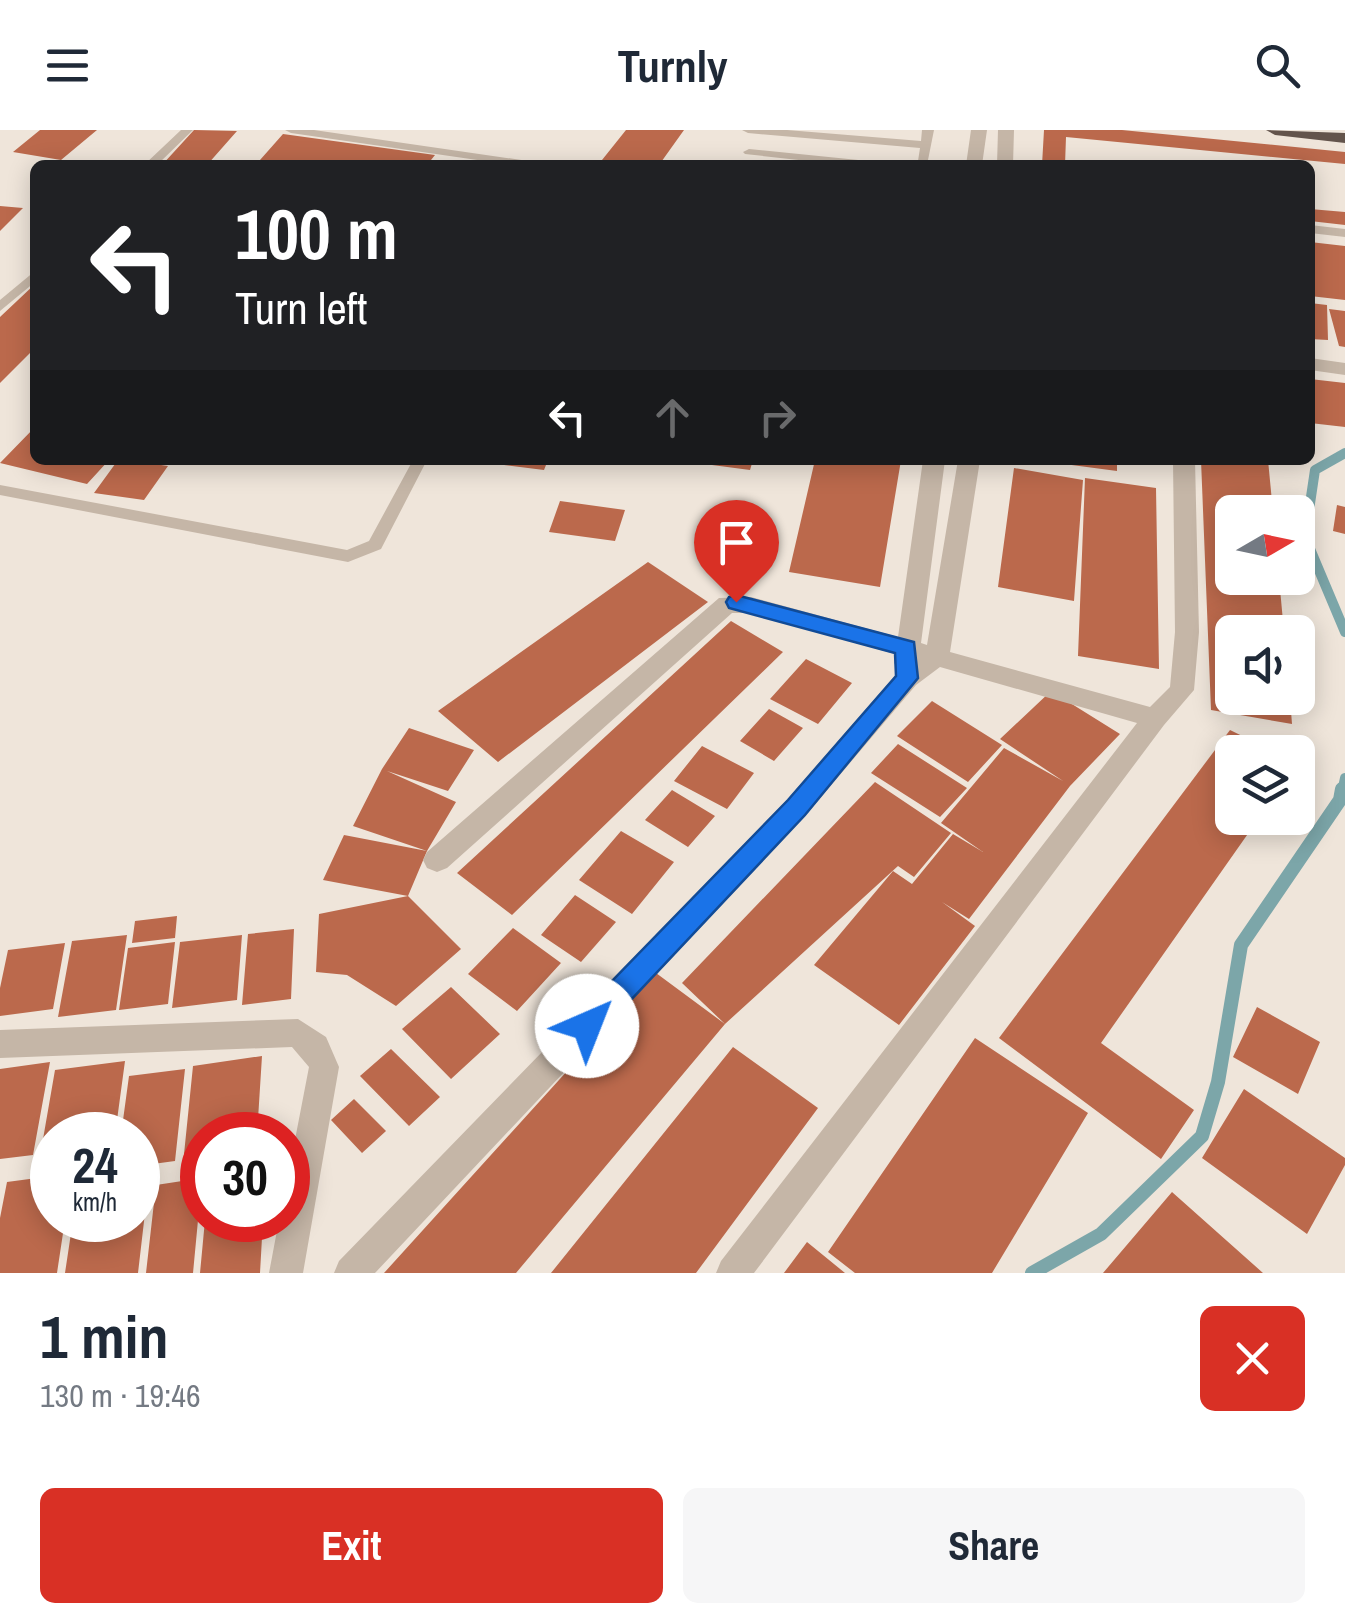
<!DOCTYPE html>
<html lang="en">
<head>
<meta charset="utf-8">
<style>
  body { margin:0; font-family:"Archivo Narrow",sans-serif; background:#f6f6f7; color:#1f2937; height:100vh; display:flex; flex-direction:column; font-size:38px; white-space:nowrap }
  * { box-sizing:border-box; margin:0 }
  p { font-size:32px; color:#747a83 }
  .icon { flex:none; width:55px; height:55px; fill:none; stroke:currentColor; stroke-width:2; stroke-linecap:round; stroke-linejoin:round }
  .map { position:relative; height:1143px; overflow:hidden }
  .details { display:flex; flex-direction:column; background:#fff; flex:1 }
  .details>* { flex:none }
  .hud { position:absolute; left:30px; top:30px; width:1285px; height:305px; border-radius:15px; box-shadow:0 5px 25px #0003; background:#202124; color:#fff; overflow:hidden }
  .needle { width:65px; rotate:81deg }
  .controls { position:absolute; left:1215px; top:365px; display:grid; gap:20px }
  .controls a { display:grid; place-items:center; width:100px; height:100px; border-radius:15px; background:#fff; box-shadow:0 5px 25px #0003; font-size:50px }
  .speed { position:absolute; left:30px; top:982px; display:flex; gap:20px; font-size:50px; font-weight:700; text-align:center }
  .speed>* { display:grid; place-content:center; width:130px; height:130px; border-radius:50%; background:#fff; box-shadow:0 5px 25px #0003; line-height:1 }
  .speed small { font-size:25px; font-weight:400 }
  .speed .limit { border:15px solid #d22; background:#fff; color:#111 }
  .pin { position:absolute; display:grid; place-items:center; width:85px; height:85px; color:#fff; margin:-102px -42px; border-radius:50% 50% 50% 0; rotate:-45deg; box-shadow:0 0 10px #0007 }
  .pin .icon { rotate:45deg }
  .me { position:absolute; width:110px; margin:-55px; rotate:44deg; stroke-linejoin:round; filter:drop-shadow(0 0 8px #0008) }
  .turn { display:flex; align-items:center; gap:35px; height:210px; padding:0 40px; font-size:45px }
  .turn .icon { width:130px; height:130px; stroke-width:2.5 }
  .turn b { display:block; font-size:70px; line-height:85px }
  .lanes { display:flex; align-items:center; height:95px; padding:0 40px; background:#0003; justify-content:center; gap:50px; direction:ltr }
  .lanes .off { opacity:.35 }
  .round { display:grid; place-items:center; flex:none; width:105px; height:105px; border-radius:15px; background:#f6f6f7 }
  .head { display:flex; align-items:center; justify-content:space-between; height:170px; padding:0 40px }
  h1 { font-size:60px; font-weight:700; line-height:75px }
  .button { display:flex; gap:20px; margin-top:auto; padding:20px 40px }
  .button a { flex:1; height:115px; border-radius:15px; background:#d93025; color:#fff; font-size:40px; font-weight:700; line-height:115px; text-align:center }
  .button a+a { background:#f6f6f7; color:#1f2937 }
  header { display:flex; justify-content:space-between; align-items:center; height:130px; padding:0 40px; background:#fff; font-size:45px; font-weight:700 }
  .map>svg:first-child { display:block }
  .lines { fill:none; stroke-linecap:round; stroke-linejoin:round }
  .stream-far1 { stroke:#7ca6a9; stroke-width:10 }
  .stream { stroke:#7ca6a9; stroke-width:14 }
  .building { fill:#bb694c }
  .service { fill:#c5b6a7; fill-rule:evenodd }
  .minor { fill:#c5b6a7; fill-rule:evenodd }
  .trunk { fill:#63544c; fill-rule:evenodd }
  .route { fill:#1a73e8; stroke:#114b97; stroke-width:2.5 }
</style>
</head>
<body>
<header><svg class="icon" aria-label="menu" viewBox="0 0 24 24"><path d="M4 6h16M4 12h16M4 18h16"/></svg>Turnly<svg class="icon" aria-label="search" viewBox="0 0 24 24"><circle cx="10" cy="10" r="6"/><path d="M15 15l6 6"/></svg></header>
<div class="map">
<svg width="1345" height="1143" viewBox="0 0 1345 1143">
  <rect width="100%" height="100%" fill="#efe5da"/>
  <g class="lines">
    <path class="stream-far1" d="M1345,323L1315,340L1305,407L1345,502
      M1342,662L1345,648"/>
    <path class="stream" d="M1032,1143L1101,1104L1202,1006L1218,952L1241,815L1340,670L1342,659"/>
  </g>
  <path class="building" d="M40,0H97L61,30L13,22Z
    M194,0L237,1L207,35H162Z
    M626,0H684L659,35H598Z
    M1044,0H1122L1345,22V34L1066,7L1065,35H1042Z
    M283,4L435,25L427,35H299L260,30Z
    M0,76L23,78L0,101Z
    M1310,79L1345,82V95L1310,91Z
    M1310,112L1345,116V170L1310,166Z
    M35,154V218L0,253V187Z
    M1310,173L1327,175L1328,210L1310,209Z
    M1329,179L1345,181V217L1339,216Z
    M1310,249L1345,253V297L1310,293Z
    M35,297V330H109L87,354L0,333Z
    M118,330H127L168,336L144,370L94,363Z
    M506,330H548L544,340L504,335Z
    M714,330H753L750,340L712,335Z
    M815,330H901L880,457L789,442Z
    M1049,330H1117V341L1049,332Z
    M1201,330H1268L1273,382H1232V448H1279L1284,502H1232V568H1290L1292,594L1211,580Z
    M1014,338L1083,350L1074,471L998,457Z
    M1085,348L1156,358L1159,539L1078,526Z
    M560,371L625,380L615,411L549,402Z
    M1337,375L1345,377V404L1333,401Z
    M648,432L708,472L498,632L438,581Z
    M731,491L783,522L512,785L457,743Z
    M806,529L852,553L818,594L770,569Z
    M1051,561L1120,604L1070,656L969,789L942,772L975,796L899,895L814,835L893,741L912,754L953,704L983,722L941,693L1004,618L1063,651L1000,609Z
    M932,571L1002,615L968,652L897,606Z
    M769,579L803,598L774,631L740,611Z
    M409,598L474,620L448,661L387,641L456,672L427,721L408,766L323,750L344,705L427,721L353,696L382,639Z
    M1230,600L1275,622H1232V688H1259L1101,913L1194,980L1161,1029L999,908Z
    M898,614L967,658L940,687L871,643Z
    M702,616L754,643L727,679L674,651Z
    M875,652L951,703L914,747L898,736L725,894L682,853Z
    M672,660L715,686L688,717L645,690Z
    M621,701L674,732L632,784L579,750Z
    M575,765L616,792L581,832L541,805Z
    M408,766L461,819L396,876L347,845L316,842L319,784Z
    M177,786L175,808L132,813L135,791Z
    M513,798L561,833L517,881L468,844Z
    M294,799L291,869L242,875L248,804Z
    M127,805L116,880L58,887L72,811Z
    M242,805L237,870L172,878L180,812Z
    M175,812L168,874L119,880L128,818Z
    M65,813L53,879L0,886V858L8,820Z
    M656,843L725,894L516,1143H384Z
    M451,857L500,904L451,949L402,899Z
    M1257,877L1320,912L1298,964L1233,927Z
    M975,908L1088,983L992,1143H855L828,1122Z
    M733,917L818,978L696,1143H551Z
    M391,919L440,967L409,996L360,946Z
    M262,926L257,1005H202V1032L183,1034L193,936Z
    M125,931L115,1005H52V1036L38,1038L55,940Z
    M50,932L33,1025L0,1029V939Z
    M185,939L175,1031L138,1036V1005H121L129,946Z
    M1244,959L1345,1028V1035L1307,1104L1202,1028Z
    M354,969L386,1001L362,1023L331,990Z
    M52,1046V1090H65L57,1143H0V1088L7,1052Z
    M202,1048L193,1143H146L156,1055Z
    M148,1057L138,1143H65L73,1090H138V1059Z
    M1172,1062L1263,1143H1103Z
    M205,1090H263L260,1143H200Z
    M807,1112L845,1143H784Z"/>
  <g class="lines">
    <path class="service" d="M181,0H193L157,35H144Z
      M285,0H314L535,32L541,35H511L291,3Z
      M742,0H787L921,11L922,0H934L927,35H914L918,31L920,18L748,3Z
      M749,19L878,32L884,35H844L745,24L743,22Z
      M1310,95L1345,99V107L1310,103Z
      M35,141V152L0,181V170Z
      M413,330H427L381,419L348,432L0,365V355L347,420L369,411Z"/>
    <path class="minor" d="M971,0H987L982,35H966Z
      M998,0H1014L1013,35H997Z
      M1310,228L1345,233V245L1310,240Z
      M923,330H945L921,513L927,515L958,330H980L950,522L1150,577L1170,557L1175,502L1173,330H1195L1199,502L1194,560L1164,595L754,1143H716L721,1131L1137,593L940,537L916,555L805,686L375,1143H334L339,1131L787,670L900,540L894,533L895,524L751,483H732L447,738L437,742L427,738L423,730L427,722L719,468L751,467L898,507Z
      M298,889L326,907L339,937L303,1143H269L279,1090H288V1046L309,937L292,917L0,928V900Z"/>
    <path class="trunk" d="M1266,0L1345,3V13L1275,5Z"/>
  </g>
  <path class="route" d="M736,465L914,512L918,548L805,685L597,906L587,909L577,906L573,896L577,887L788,670L896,546L895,523L729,478L726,472L729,467Z"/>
</svg>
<div class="controls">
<a><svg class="needle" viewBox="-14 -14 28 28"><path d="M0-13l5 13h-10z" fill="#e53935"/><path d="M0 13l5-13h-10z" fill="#747a83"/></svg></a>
<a><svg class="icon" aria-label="sound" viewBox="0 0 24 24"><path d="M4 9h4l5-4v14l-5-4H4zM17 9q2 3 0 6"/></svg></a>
<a><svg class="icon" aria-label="layers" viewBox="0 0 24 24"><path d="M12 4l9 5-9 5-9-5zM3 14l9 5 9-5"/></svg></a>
</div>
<div class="speed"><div>24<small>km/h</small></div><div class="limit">30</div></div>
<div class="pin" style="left:736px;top:472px;background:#d93025"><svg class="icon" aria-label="arrive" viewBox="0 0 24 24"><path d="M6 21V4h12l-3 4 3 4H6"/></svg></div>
<svg class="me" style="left:587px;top:896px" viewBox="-20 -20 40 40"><circle r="19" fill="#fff"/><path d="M0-13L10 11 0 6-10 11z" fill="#1a73e8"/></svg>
<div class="hud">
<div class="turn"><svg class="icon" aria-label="left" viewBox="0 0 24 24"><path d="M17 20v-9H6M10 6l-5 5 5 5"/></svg><div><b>100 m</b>Turn left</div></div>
<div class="lanes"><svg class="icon" aria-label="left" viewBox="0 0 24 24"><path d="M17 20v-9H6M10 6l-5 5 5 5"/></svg><svg class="icon off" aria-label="ahead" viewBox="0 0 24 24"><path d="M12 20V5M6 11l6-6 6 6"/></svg><svg class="icon off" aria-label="right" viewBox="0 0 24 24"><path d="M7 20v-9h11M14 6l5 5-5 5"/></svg></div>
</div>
</div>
<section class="details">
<div class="head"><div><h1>1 min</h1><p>130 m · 19:46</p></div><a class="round" style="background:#d93025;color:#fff"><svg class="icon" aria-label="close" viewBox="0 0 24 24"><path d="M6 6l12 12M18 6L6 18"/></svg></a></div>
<div class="button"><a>Exit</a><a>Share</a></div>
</section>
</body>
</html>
